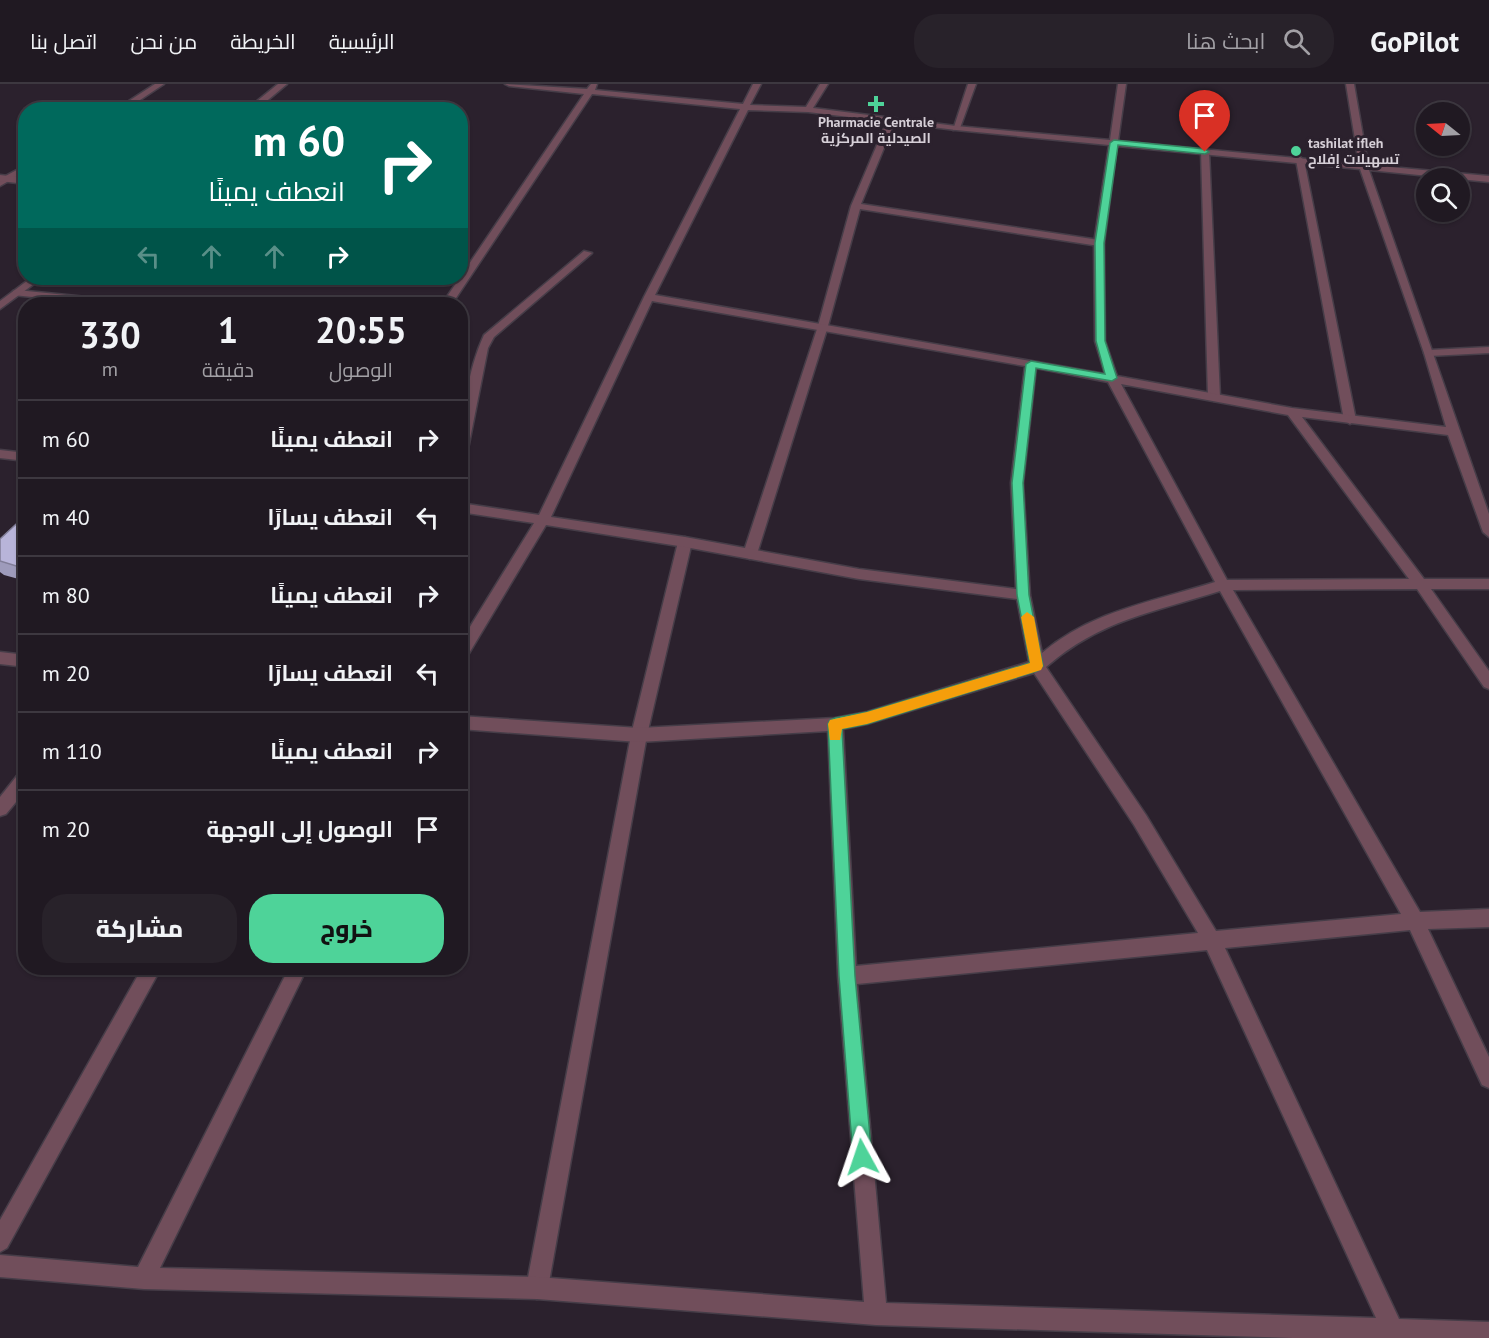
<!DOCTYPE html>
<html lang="ar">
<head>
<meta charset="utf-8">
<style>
  body { margin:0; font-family:"PT Sans",Cairo,sans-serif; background:#28222a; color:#f1f3f6; direction:rtl; height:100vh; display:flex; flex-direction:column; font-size:22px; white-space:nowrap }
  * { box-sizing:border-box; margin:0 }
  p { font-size:20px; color:#a2a0a5 }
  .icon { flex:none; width:33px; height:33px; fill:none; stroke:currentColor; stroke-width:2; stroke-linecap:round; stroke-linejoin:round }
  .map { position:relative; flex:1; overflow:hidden; direction:ltr }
  .drawer { position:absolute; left:18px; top:213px; width:450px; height:678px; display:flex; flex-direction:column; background:#201922; border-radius:24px; box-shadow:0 2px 4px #0004,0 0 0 2px #3d3840; direction:rtl }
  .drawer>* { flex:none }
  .top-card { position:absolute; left:18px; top:18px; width:450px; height:183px; border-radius:24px; box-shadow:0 2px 4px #0004,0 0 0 2px #3d3840; direction:rtl; background:#00695c; color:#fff; overflow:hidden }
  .needle { width:39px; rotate:288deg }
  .tools { position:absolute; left:1416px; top:18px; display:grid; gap:12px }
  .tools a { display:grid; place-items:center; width:54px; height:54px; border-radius:50%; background:#201922; box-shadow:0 2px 4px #0004,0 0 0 2px #3d3840; font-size:30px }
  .pin { position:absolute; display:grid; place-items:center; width:51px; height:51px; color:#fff; margin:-62px -26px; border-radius:50% 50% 50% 0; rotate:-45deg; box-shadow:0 0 6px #0007 }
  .pin .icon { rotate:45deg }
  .me { position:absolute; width:66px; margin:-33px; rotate:355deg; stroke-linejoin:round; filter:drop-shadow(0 0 4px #0008) }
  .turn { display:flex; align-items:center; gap:21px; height:126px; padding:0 24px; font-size:27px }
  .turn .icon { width:78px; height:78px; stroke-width:2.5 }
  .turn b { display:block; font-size:42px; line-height:51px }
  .lanes { display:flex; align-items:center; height:57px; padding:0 24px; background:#0003; justify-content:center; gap:30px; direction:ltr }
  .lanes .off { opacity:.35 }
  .eta { display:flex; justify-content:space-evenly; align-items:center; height:102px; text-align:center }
  .eta b { font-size:36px; font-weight:800; line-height:42px }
  .action { display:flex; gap:12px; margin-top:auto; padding:12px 24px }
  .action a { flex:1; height:69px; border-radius:24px; background:#4ed399; color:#111; font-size:24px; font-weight:800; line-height:69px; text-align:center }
  .action a+a { background:#28222a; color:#f1f3f6 }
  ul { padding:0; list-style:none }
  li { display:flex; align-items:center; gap:18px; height:78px; padding:0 24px; border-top:2px solid #3d3840 }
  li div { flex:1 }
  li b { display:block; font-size:22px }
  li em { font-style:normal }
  header { display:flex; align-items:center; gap:36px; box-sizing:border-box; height:84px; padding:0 30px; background:#201922; border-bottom:2px solid #3d3840 }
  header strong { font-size:28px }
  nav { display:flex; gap:33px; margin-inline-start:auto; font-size:21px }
  .search { width:420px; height:54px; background:#28222a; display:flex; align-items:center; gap:15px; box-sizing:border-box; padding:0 21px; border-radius:24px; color:#a2a0a5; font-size:22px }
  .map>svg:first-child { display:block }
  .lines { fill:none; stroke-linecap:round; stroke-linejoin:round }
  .service-casing { stroke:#463d48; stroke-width:3 }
  .minor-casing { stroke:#463d48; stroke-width:3 }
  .service { fill:#714e5b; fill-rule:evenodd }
  .minor { fill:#714e5b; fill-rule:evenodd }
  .wall { fill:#9e9bbb }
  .building { fill:#b8b4d9; stroke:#817e98; stroke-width:1.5 }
  .route { fill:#4ed399; stroke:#338963; stroke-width:1.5 }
  .slow { fill:#f59e0b }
  .poi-dot { fill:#4ed399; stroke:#2b212d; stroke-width:2 }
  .labels { text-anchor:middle; stroke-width:6; stroke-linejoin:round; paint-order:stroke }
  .far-poi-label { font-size:14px; font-weight:bold; fill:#d6cfd7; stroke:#2b212d }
</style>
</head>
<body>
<header>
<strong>GoPilot</strong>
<div class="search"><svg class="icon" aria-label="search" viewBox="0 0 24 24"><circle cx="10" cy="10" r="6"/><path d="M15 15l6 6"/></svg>ابحث هنا</div>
<nav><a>الرئيسية</a><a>الخريطة</a><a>من نحن</a><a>اتصل بنا</a></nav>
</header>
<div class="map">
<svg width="1489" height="1254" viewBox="0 0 1489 1254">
  <rect width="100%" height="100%" fill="#2b212d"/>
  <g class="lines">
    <g class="service-casing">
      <path id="service" d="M155,0H164L125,26H115Z
        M968,0H976L960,44L953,46Z
        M888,35L895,37L861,120L1099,156L1104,159L1099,162L860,125L828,242L757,470L750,475L745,473L743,470L818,242L851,122Z
        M1205,64L1209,67L1220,313L1214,317L1208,313L1201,67Z
        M1300,73L1304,76L1356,336L1350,340L1344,336L1296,76Z
        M26,81V87L0,102V95Z
        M584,167L592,169L494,253L488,264L466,375L460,379C460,339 467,288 484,251Z
        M17,206L126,217L131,220H101L13,211V207Z
        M1489,263V269L1429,272L1424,269L1429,266Z
        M685,453L692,458L647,651L548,1204L545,1212L537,1215L529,1212L526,1204L631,651L678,458Z
        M26,686V706L6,730L0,732V713L20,688Z
        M142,884H161L7,1164L0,1168V1136Z"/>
    </g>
    <g class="minor-casing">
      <path id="minor" d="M278,0H287L256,26H246Z
        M505,0L587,5L591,0H597L595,6L743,20L753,0H761L750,21L806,23L820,0H828L813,24L956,42L1110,56L1118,0H1126L1118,57L1359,80L1346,0H1354L1368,81L1489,92V98L1369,86L1489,430V453L1483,448L1448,351L1302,333L1424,495H1489V505H1431L1489,587V605L1484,603L1417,505L1233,506L1420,828L1489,825V843L1428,845L1489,973V1004L1482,1001L1410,846L1225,864L1399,1235L1489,1238V1254H1293L876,1241L537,1215L144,1205L0,1193V1171L138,1183L289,884H307L160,1184L537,1193L864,1218L838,892L828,647L639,658L460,645V632L639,644L835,634L867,628L1029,578L1017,515L859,495L685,463L546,441L465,576L460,578V559L534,439L460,428V419L539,431L644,213L740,25L592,10L452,220H442L584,10L509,2ZM748,26L808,28L956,46L1109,61L1094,159L1095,257L1105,290L655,211ZM1117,62L1360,85L1424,269L1446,343L1292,324L1117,292L1105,257L1104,159ZM652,217L1025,282L1011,399L1016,505L859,485L685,453L551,433ZM1036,284L1108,298L1215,498C1155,517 1091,527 1042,569L1030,511L1023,399ZM1121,300L1288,331L1409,495L1227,496ZM1220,507L1401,830L1216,847L1146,731L1046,583C1100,536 1154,528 1220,507ZM1034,589L1134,741L1198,849L856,882L843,645L867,640ZM1207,866L1376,1234L886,1219L857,900Z
        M0,91L26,94V100L0,97Z
        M31,194H42L0,225V217Z
        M0,366L26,369V377L0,374Z
        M0,568L26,571V583L0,580Z"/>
    </g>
    <use href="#service" class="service"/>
    <use href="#minor" class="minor"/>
  </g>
  <path class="wall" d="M26,431V497L4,491L0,488V455Z"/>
  <path class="building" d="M26,431V485L0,477V455Z"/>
  <path class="route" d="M1114,56L1205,65L1209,68L1205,70L1118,61L1104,159L1105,257L1117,294L1112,297L1036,284L1023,399L1029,511L1043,582L1037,587L867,640L842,645L855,892L872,1073L869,1079L862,1082L856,1079L853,1073L839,892L828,640L830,636L835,634L867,628L1030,579L1017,511L1012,399L1026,280L1031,277L1105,290L1096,257L1095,159L1110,59Z"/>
  <path class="slow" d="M1027,528L1034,533L1043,582L1041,586L867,640L842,645L840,656H830L828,640L830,636L867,628L1030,579L1021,533Z"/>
  <g class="poi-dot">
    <path d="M873 11h6v6h6v6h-6v6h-6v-6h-6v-6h6z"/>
    <circle cx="1296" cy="67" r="6"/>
  </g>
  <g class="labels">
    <g class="far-poi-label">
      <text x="876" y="43">Pharmacie Centrale<tspan x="876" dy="16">الصيدلية المركزية</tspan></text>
      <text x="1308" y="64" text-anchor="start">tashilat ifleh<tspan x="1308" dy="16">تسهيلات إفلاح</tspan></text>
    </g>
  </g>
</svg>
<div class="tools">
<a><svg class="needle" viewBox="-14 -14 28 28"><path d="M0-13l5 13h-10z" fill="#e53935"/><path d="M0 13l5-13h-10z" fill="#a2a0a5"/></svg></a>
<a><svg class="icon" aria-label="search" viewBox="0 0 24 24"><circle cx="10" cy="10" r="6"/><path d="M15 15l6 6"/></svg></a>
</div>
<div class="pin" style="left:1205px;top:68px;background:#d93025"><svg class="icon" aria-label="arrive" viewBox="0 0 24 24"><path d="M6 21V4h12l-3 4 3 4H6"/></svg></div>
<svg class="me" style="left:862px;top:1073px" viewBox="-20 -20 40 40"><path d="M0-17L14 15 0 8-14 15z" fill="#4ed399" stroke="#fff" stroke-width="4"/></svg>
<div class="top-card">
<div class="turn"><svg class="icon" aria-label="right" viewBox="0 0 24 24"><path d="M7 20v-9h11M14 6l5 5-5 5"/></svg><div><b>60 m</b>انعطف يمينًا</div></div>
<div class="lanes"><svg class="icon off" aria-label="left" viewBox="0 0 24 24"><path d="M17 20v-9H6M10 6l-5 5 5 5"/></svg><svg class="icon off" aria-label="ahead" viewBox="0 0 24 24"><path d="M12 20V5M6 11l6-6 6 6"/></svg><svg class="icon off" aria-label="ahead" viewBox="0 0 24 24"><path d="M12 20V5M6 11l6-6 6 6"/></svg><svg class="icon" aria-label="right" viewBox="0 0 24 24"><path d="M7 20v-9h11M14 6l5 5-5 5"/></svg></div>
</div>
<section class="drawer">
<div class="eta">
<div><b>20:55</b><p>الوصول</p></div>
<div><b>1</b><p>دقيقة</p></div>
<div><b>330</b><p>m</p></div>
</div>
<ul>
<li><svg class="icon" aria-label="right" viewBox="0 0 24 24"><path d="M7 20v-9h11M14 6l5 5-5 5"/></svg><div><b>انعطف يمينًا</b></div><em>60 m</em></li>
<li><svg class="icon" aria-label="left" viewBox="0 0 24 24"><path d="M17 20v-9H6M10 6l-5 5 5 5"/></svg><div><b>انعطف يسارًا</b></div><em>40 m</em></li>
<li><svg class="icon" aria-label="right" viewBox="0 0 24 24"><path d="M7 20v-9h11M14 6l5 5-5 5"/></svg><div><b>انعطف يمينًا</b></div><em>80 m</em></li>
<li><svg class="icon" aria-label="left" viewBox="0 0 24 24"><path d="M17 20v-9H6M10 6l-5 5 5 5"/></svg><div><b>انعطف يسارًا</b></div><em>20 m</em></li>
<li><svg class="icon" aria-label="right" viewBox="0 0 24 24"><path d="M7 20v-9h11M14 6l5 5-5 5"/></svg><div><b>انعطف يمينًا</b></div><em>110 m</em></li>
<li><svg class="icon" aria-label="arrive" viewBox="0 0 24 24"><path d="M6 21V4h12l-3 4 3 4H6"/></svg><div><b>الوصول إلى الوجهة</b></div><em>20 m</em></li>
</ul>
<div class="action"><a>خروج</a><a>مشاركة</a></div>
</section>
</div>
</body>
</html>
